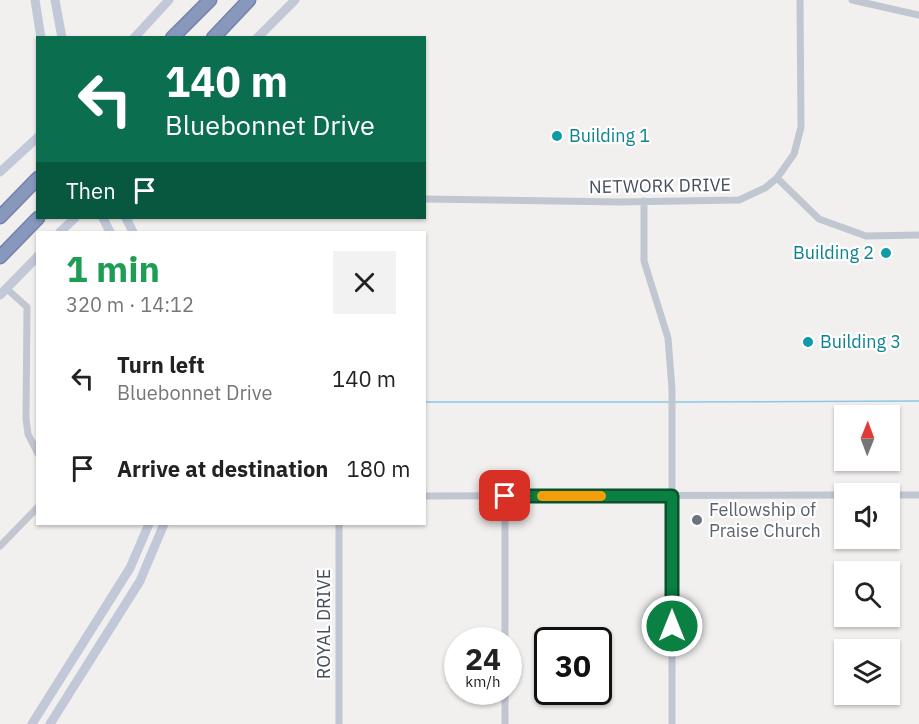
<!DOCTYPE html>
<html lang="en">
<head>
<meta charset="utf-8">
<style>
  body { margin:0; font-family:"IBM Plex Sans",sans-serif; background:#f2f2f2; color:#222; height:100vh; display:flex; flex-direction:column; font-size:22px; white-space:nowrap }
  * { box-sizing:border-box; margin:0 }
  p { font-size:20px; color:#767676 }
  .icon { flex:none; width:33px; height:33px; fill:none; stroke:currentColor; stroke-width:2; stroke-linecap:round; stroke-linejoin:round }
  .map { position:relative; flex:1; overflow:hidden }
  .side { position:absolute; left:36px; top:231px; width:390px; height:294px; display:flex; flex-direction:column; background:#fff; border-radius:0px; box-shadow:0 2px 4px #0004 }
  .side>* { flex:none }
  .guide { position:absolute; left:36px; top:36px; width:390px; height:183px; border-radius:0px; box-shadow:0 2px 4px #0004; background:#0b6e4f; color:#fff; overflow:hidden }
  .needle { width:39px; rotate:1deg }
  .buttons { position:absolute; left:834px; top:405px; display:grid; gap:12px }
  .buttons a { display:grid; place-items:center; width:66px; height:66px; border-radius:0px; background:#fff; box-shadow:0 2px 4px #0004; font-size:30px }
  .speed { position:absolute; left:444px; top:627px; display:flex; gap:12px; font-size:30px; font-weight:700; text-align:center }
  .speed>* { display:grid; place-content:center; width:78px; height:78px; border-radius:50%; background:#fff; box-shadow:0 2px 4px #0004; line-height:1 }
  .speed small { font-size:15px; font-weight:400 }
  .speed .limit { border:3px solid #111; border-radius:9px; background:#fff; color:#111 }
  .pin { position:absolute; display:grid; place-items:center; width:51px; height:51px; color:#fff; margin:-26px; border-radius:12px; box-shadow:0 3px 9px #0006 }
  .me { position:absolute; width:66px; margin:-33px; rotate:0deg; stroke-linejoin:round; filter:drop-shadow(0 0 4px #0008) }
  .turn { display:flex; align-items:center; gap:21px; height:126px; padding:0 30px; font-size:27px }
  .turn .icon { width:78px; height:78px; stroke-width:2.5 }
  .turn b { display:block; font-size:42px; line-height:51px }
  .then { display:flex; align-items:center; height:57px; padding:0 30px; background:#0003; gap:12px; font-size:22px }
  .round { display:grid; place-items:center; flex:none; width:63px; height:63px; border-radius:0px; background:#f2f2f2 }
  .overview { display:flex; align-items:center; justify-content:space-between; height:102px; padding:0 30px }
  h1 { font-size:36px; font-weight:800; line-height:45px; color:#1e9e55 }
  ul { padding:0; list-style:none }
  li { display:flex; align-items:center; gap:18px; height:90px; padding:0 30px }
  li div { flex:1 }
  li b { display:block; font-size:22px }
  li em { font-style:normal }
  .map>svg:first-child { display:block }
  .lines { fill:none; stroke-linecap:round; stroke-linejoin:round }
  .stream { stroke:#8cc6eb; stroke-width:1.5 }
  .highway-casing { stroke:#7383a9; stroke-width:15 }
  .street { stroke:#c0c7d1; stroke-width:7 }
  .secondary { stroke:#c2c8d8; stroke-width:9 }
  .highway { stroke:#8898bd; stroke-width:12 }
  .route-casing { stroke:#07532c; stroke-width:15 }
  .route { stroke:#0b8043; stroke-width:10 }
  .slow { stroke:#f59e0b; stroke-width:10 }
  .culture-dot { fill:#0f9aa8; stroke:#fff; stroke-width:2 }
  .worship-dot { fill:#6b7280; stroke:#fff; stroke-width:2 }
  .labels { text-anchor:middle; stroke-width:4.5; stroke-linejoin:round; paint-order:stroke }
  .culture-label { font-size:18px; fill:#0d838f; stroke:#fff; text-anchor:start }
  .street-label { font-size:18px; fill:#474f5c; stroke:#fff }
  .worship-label { font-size:18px; fill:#5b616d; stroke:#fff; text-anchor:start }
</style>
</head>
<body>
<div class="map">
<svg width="919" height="724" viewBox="0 0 919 724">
  <rect width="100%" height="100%" fill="#f2efef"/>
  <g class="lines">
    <path class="stream" d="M424,402H669
      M674,402L919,401"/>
    <g class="highway-casing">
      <path id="highway" d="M172,38L210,0
        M213,38L249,0
        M0,217L38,178
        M0,257L38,218"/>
    </g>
    <path class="street" d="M852,0L919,15
      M777,178L819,219L866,236L919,235
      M424,199L620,202L739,200L765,188L777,178L794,154L801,127L800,0
      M644,201V261L668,338L672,389V724
      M7,289L27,307L26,419L28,434L38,454
      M890,495H919
      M424,496L844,495
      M0,546L38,507
      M505,640V496
      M339,724V524
      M505,724V692"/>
    <path class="secondary" d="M35,0L41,38
      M55,0L62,38
      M134,38L169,0
      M257,38L295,0
      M0,172L38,137
      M103,218L110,232
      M126,218L133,232
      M60,232L75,218
      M0,295L38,256
      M32,724L130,568L149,524
      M50,724L140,581L164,524"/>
    <use href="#highway" class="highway"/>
  </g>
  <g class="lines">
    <g class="route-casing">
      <path id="route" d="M505,496H672V626"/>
    </g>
    <use href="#route" class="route"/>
    <path class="slow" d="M542,496H601"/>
  </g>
  <g class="culture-dot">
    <circle cx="557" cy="136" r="6"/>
    <circle cx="886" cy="253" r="6"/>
    <circle cx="808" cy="342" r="6"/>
  </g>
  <circle class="worship-dot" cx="697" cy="520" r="6"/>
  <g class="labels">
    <g class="culture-label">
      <text x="569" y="142">Building 1</text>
      <text x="874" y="259" text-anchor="end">Building 2</text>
      <text x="820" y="348">Building 3</text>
    </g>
    <g class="street-label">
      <text transform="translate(660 186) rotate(-1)" y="6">NETWORK DRIVE</text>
      <text transform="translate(324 624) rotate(-90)" y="6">ROYAL DRIVE</text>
    </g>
    <g class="worship-label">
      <text x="709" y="516">Fellowship of<tspan x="709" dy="21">Praise Church</tspan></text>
    </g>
  </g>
</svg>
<div class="buttons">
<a><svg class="needle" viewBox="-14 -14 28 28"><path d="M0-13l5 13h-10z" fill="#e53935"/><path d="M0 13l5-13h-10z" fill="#767676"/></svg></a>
<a><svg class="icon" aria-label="sound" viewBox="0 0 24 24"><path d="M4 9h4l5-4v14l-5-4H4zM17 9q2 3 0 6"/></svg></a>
<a><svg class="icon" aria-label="search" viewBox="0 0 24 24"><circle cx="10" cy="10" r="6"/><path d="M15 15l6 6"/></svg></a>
<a><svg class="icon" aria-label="layers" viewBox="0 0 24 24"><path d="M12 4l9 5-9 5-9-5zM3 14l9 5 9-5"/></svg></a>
</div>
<div class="speed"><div>24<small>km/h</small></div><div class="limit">30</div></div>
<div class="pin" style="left:505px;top:496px;background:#d93025"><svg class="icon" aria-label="arrive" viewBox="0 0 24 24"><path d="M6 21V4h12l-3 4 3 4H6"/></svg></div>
<svg class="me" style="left:672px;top:626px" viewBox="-20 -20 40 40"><circle r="17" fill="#0b8043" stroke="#fff" stroke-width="3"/><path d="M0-11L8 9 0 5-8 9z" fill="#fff"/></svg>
<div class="guide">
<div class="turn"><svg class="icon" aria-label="left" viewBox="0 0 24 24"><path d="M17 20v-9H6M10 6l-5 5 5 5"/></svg><div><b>140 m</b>Bluebonnet Drive</div></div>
<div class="then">Then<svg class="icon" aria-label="arrive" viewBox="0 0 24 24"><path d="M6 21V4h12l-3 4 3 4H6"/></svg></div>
</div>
<section class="side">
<div class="overview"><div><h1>1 min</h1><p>320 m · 14:12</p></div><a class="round"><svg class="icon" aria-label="close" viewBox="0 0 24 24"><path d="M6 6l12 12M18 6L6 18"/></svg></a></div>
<ul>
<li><svg class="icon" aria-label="left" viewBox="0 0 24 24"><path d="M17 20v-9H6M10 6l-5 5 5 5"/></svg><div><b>Turn left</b><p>Bluebonnet Drive</p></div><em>140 m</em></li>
<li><svg class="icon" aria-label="arrive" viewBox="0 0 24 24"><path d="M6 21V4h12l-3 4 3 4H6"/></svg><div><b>Arrive at destination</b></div><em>180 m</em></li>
</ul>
</section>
</div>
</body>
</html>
